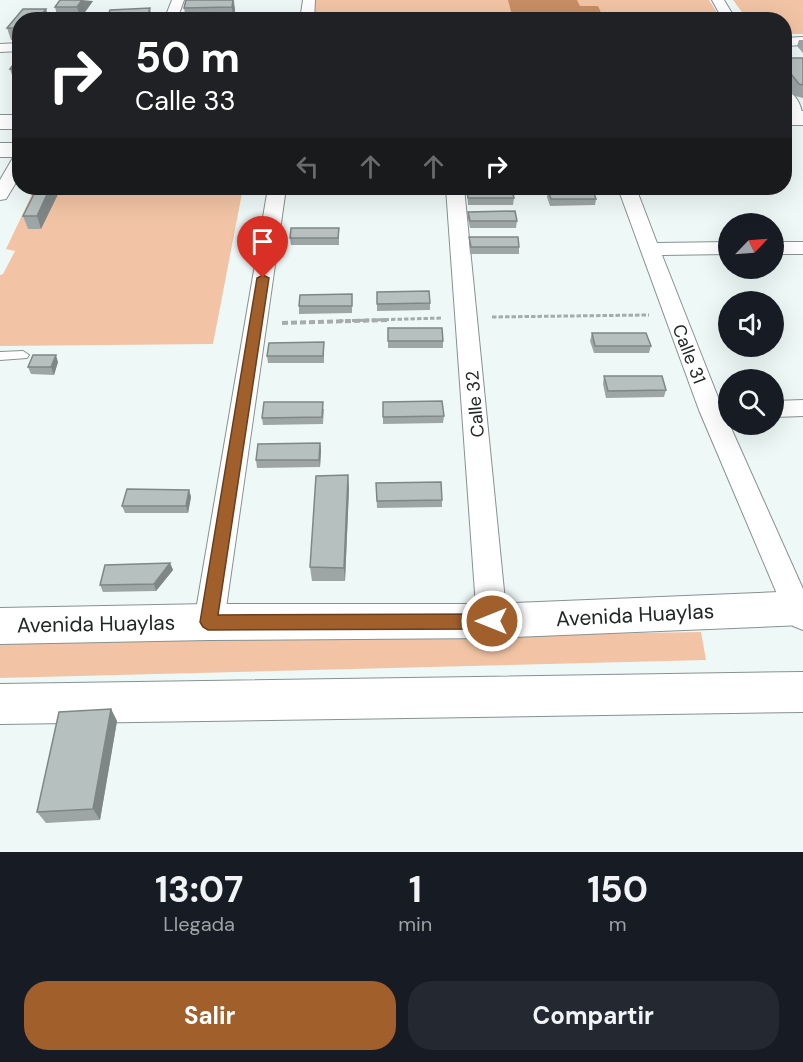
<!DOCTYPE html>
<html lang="es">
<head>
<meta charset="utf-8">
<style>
  body { margin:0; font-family:"DM Sans",sans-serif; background:#242831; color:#f1f3f6; height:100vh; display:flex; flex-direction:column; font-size:22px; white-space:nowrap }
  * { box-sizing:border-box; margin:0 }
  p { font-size:20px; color:#9ea1a6 }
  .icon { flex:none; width:33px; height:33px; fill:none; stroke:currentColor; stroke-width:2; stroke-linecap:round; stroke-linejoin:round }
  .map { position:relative; height:852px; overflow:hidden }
  .sheet { display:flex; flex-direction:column; background:#171b24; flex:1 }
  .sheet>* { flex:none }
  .guide { position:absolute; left:12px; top:12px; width:780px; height:183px; border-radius:24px; box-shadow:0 6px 24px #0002; background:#202124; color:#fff; overflow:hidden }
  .needle { width:39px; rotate:65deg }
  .tools { position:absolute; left:718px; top:213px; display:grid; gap:12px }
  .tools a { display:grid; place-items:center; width:66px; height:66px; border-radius:50%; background:#171b24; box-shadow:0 6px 24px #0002; font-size:30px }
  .pin { position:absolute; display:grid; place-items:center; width:51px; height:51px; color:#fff; margin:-62px -26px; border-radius:50% 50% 50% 0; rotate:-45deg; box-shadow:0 0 6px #0007 }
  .pin .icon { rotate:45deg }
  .me { position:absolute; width:66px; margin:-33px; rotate:270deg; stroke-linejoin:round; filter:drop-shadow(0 0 4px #0008) }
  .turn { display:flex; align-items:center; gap:21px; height:126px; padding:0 24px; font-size:27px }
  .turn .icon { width:78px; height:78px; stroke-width:2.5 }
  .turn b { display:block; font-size:42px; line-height:51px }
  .lanes { display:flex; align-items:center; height:57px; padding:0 24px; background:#0003; justify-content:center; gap:30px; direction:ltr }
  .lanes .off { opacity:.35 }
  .eta { display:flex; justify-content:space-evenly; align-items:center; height:102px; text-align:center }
  .eta b { font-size:36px; font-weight:700; line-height:42px }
  .primary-button { display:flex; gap:12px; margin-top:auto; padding:12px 24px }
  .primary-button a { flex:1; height:69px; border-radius:24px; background:#a15f2c; color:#fff; font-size:24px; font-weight:700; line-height:69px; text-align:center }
  .primary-button a+a { background:#242831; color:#f1f3f6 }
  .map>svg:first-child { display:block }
  .green { fill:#f2c4a5 }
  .water { fill:#c88e65 }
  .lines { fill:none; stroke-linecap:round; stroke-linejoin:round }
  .lane-casing { stroke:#879290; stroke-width:2 }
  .street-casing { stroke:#879290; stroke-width:2 }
  .secondary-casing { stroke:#879290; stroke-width:2 }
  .path-far1 { stroke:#a5adac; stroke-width:3; stroke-dasharray:4.5 2; stroke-linecap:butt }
  .path { stroke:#a5adac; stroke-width:4; stroke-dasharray:6 3; stroke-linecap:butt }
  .lane { fill:#fff; fill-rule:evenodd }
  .street { fill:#fff; fill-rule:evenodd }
  .secondary { fill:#fff; fill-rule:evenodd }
  .wall { fill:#9da6a4 }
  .shaded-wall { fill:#7f8786 }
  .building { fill:#b6c1bf; stroke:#7f8786; stroke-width:1.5 }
  .route { fill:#a15f2c; stroke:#693e1d; stroke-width:1.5 }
  .labels { text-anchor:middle; stroke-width:4.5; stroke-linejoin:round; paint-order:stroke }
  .street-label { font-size:18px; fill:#222626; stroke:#fff }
  .near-street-label { font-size:21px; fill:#222626; stroke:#fff }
</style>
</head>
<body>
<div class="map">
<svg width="803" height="852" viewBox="0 0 803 852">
  <rect width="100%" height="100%" fill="#eef9f7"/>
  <path class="green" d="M313,0H709L721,19L310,20Z
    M733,0H803V34H785L784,20L747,19Z
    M35,188H243L213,344L0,346V275L3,274L15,251L6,249Z
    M701,632L706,660L0,678V644Z"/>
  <path class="water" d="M508,0H577L580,6H598L604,19H513Z"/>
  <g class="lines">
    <g class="lane-casing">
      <path id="lane" d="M23,351L29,355L27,358L0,360V352Z"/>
    </g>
    <g class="street-casing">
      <path id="street" d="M172,0H184L177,20H164Z
        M303,0H315L314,20H300Z
        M712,0H724L736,20H723Z
        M803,37V45L784,46V38Z
        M20,43V51L0,52V44Z
        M784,90C799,94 803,110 803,123C788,119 784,103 784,90Z
        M20,155V176L6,199L0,200V180L14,156Z
        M268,188H286L224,622L219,631L209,635L199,631L194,622Z
        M446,188H464L507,621L502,630L492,634L482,630L477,621Z
        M618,188H636L657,243L729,242V254L662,255L723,410L803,589V630L793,626L783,608L699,410Z
        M774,242H803V254H774Z
        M803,400V416L774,417V401Z"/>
    </g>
    <g class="secondary-casing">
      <path id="secondary" d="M784,111H803V125H784Z
        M0,115H20V129H0Z
        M0,143H20V157H0Z
        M803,591V625L492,638L209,640L0,644V608L209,604H492Z
        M803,672V712L0,724V684Z"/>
    </g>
    <path class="path-far1" d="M492,317L649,315
      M339,321L442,318"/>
    <path class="path" d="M282,323L387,320"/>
    <use href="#lane" class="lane"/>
    <use href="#street" class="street"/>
    <use href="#secondary" class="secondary"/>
  </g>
  <path class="wall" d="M234,0L235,10L233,19L186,20L184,8Z
    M93,1L80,19H58L55,7Z
    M23,9H46L49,20H20V40H11L7,28Z
    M151,14L149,20H109L108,15Z
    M799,40H803V53L797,46Z
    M20,55V75H12L10,69Z
    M784,58H803V98L795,96L784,82Z
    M20,85V99L17,90Z
    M37,188H58L59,192L41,229H28L23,216Z
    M295,188H357V189L295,190Z
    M660,188H685L684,192H662Z
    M467,190L514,198L513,205H468Z
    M548,190L596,199L595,205L550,206L547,197Z
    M468,212L517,221L516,228H470L468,219Z
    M339,235V245H291L290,238Z
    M469,237L519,247V254H470L469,244Z
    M377,292L430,303V310L377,311Z
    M352,294V313L299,314V306Z
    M388,328L443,341V348H388Z
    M592,333L651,346L649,353H594L590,341Z
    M324,342V363H268L267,356Z
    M58,362L54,375L31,374L28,367Z
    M604,376L666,390L664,397L606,398L603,384Z
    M383,402L444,416L443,423L383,424Z
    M324,409L323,424L263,425L262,418Z
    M320,443L321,450L320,467L257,468L256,460Z
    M348,475L349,489L345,581H312L310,567Z
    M376,483L442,500V507L377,508Z
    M189,490L191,497L188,513H125L122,506Z
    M170,563L173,570L156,591L103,592L100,585Z
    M111,709L117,721L100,820L46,823L37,812Z"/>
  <path class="shaded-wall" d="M82,0L93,1L80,19L77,7Z
    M233,0L235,10L233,19L232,7Z
    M150,8L151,14L149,20L148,14Z
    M46,9L49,20H37Z
    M50,188H58L59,192L41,229L37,216Z
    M56,355L58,362L54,375L51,367Z
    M320,443L321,450L320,467L319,460Z
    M348,475L349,489L345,581L344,568Z
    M189,490L191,497L188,513L186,506Z
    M170,563L173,570L156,591L154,584Z
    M111,709L117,721L100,820L93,809Z"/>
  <path class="building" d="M60,0H82L77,7H55Z
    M186,0H233L232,7L184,8Z
    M150,8L148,14L108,15L110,10Z
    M23,9H46L37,20H20V28H7Z
    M20,55V69H10Z
    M784,58H803V85L799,84L784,65Z
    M37,188H50L37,216H23Z
    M512,189L514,198H468L467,190Z
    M548,190H593L596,199H551Z
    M515,211L517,221H470L468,212Z
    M291,228H339L338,238H290Z
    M469,237H518L519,247H471Z
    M429,291L430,303L377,304V292Z
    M352,294V306H299L300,295Z
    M388,328H442L443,341H388Z
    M592,333H646L651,346H595Z
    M324,342L323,356H267L269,343Z
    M33,355H56L51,367H28Z
    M604,376H662L666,390L608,391Z
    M442,401L444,416L383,417V402Z
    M264,402H323L322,417L262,418Z
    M320,443L319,460H256L258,444Z
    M348,475L344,568L310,567L316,476Z
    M441,482L442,500L377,501L376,483Z
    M127,489L189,490L186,506H122Z
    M170,563L154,584L100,585L105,565Z
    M111,709L93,809L37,812L59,712Z"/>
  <path class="route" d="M263,275L269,278L218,615L492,614L498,616L501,621L498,627L492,629L208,630L203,627L200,622L257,278Z"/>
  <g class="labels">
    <g class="street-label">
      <text transform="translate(689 354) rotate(69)" y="6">Calle 31</text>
      <text transform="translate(475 404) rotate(-95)" y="6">Calle 32</text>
    </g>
    <g class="near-street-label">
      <text transform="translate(635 615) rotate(-3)" y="7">Avenida Huaylas</text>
      <text transform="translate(96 624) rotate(-1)" y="7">Avenida Huaylas</text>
    </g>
  </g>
</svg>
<div class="tools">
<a><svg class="needle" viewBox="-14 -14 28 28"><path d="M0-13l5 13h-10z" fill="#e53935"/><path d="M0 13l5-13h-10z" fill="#9ea1a6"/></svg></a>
<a><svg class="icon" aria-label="sound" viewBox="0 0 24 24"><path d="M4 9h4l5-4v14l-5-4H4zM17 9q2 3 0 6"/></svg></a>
<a><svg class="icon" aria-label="search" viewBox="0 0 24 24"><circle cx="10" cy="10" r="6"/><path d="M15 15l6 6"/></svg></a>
</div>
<div class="pin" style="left:263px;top:278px;background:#d93025"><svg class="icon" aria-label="arrive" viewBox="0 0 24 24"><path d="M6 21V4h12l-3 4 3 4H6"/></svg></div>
<svg class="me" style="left:492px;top:621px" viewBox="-20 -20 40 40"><circle r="17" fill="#a15f2c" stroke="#fff" stroke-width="3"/><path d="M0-11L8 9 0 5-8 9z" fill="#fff"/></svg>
<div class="guide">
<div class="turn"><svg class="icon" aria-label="right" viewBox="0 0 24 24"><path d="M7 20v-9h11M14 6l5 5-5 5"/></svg><div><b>50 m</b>Calle 33</div></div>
<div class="lanes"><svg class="icon off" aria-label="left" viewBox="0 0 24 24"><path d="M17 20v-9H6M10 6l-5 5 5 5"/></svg><svg class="icon off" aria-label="ahead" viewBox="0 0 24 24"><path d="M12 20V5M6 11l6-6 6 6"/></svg><svg class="icon off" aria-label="ahead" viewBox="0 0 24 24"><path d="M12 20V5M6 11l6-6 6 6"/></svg><svg class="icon" aria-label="right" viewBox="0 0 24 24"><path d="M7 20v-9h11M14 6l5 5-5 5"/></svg></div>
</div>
</div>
<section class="sheet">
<div class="eta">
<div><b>13:07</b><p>Llegada</p></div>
<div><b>1</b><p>min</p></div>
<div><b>150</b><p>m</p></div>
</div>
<div class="primary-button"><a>Salir</a><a>Compartir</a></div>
</section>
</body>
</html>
